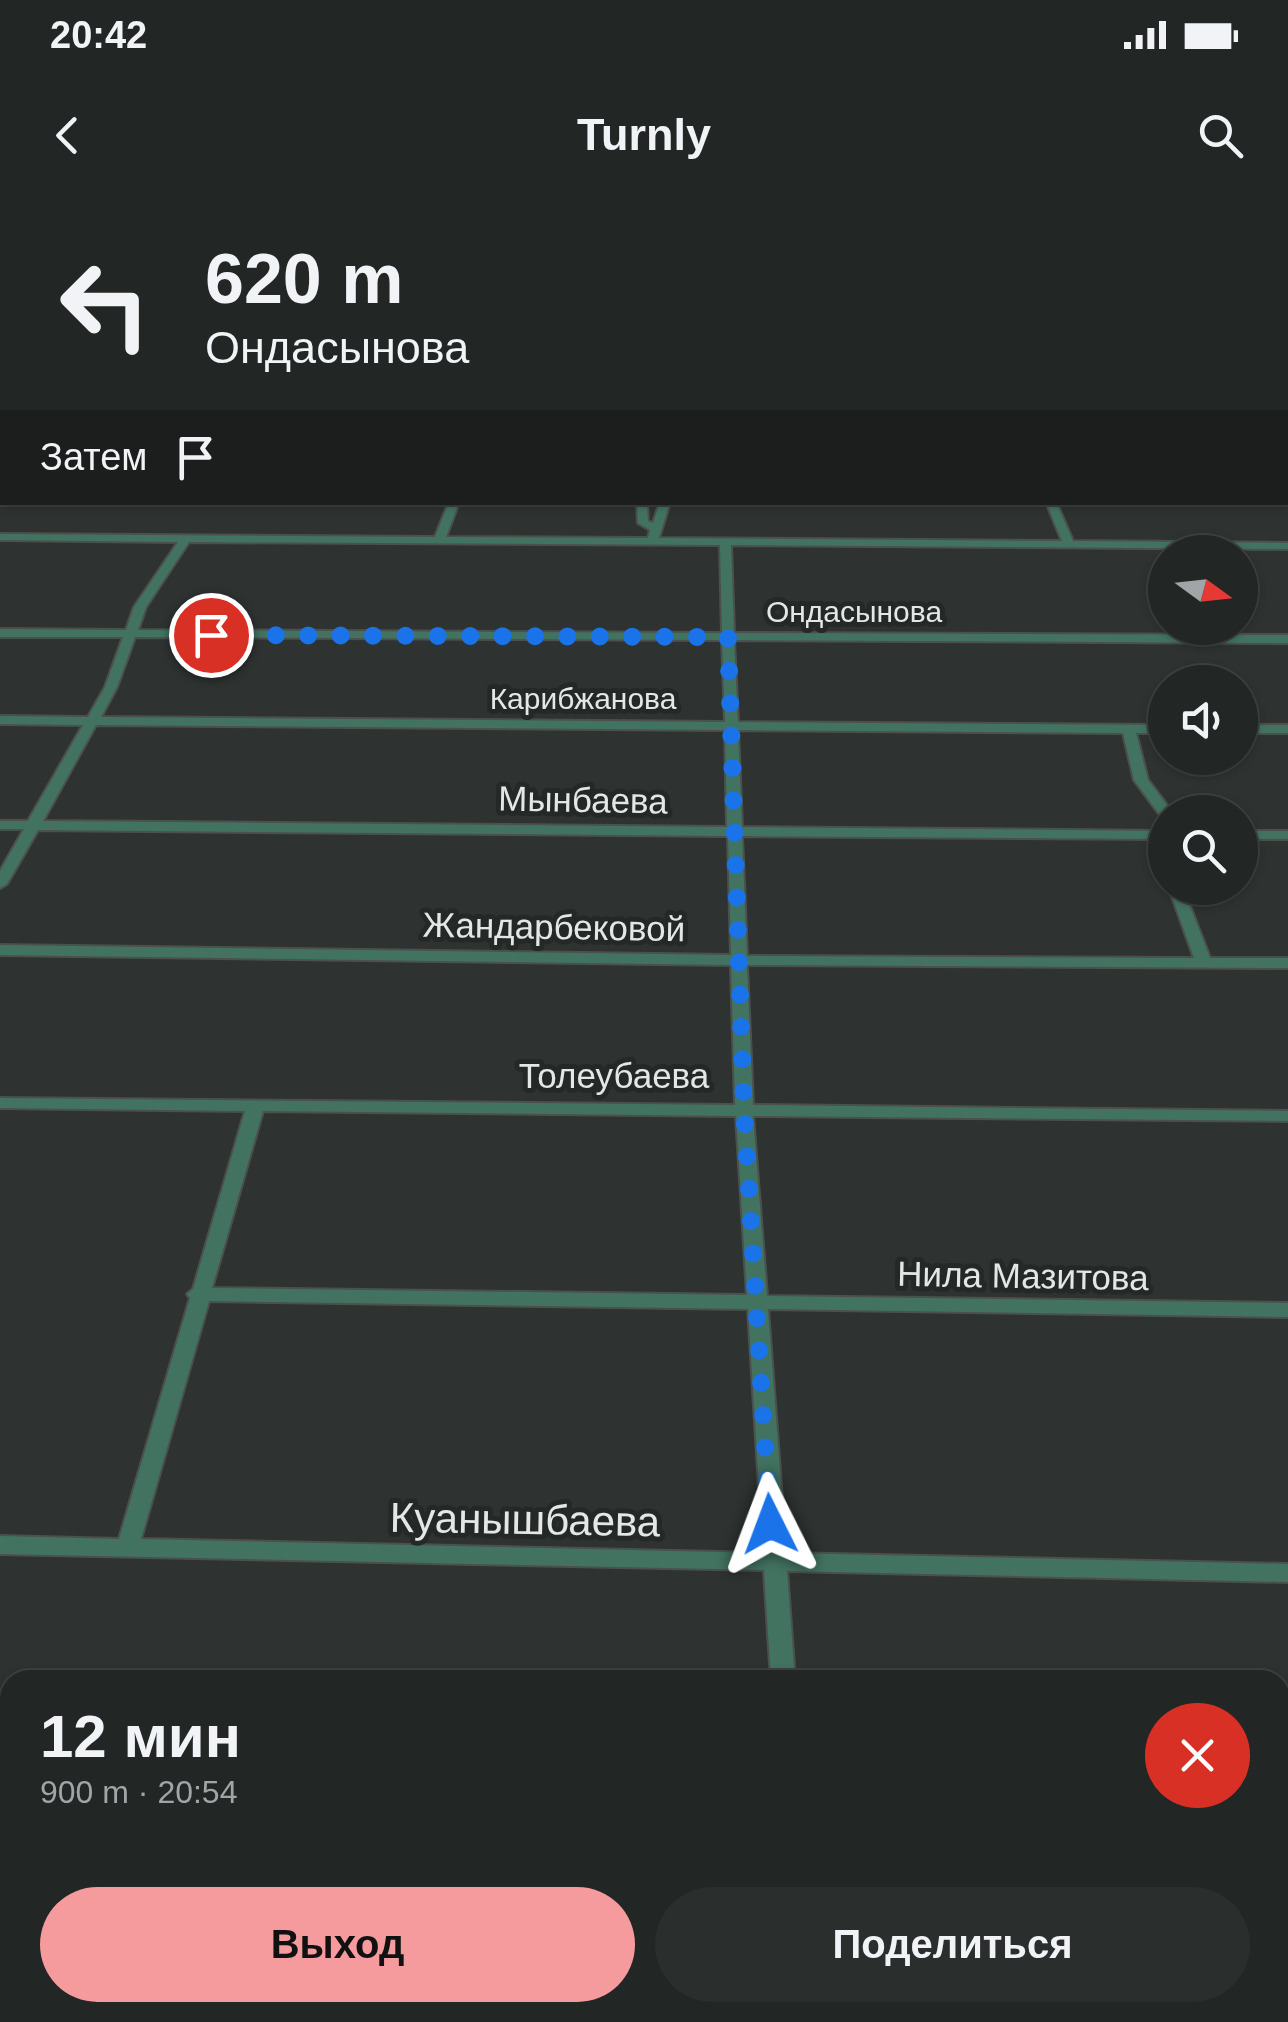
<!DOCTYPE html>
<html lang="ru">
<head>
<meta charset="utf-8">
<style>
  body { margin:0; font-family:Helvetica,sans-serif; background:#2a2e2d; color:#f1f3f6; height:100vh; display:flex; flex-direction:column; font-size:38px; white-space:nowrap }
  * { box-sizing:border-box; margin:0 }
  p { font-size:32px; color:#a2a5a7 }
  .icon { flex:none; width:55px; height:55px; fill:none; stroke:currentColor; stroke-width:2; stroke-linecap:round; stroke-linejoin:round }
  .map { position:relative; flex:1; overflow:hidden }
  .side { position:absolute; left:0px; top:1470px; width:1290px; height:352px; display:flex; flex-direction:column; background:#222625; border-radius:30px 30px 0 0; box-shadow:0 2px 8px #0004,0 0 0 2px #3f4342 }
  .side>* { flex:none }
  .guide { position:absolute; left:0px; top:0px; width:1290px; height:305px; box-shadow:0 2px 8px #0004,0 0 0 2px #3f4342; background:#222625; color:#f1f3f6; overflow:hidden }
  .needle { width:65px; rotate:105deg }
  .tools { position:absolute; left:1148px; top:335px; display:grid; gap:20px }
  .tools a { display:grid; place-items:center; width:110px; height:110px; border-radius:50%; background:#222625; box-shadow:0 2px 8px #0004,0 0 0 2px #3f4342; font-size:50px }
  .pin { position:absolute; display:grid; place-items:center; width:85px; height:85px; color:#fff; margin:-42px; border:5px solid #fff; border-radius:50%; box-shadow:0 2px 10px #0007 }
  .me { position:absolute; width:110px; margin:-55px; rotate:357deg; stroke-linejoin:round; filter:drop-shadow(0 0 8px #0008) }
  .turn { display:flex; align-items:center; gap:35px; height:210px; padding:0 40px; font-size:45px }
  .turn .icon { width:130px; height:130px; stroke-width:2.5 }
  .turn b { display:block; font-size:70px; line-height:85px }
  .then { display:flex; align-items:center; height:95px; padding:0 40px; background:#0003; gap:20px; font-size:38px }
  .round { display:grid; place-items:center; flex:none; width:105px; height:105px; border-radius:52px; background:#2a2e2d }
  .head { display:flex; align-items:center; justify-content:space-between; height:170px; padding:0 40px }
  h1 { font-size:60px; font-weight:600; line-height:75px }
  .cta { display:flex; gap:20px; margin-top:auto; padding:20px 40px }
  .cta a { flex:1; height:115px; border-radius:60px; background:#f59b9e; color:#111; font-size:40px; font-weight:600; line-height:115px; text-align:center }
  .cta a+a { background:#2a2e2d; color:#f1f3f6 }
  .status { display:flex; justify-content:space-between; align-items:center; height:70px; padding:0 50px; background:#222625; direction:ltr }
  .status svg { height:28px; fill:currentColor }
  header { display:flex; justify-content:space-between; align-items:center; height:130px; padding:0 40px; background:#222625; font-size:45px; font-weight:600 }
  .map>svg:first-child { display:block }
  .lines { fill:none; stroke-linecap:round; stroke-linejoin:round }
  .minor-casing { stroke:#4b504e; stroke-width:4 }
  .secondary-casing { stroke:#4b504e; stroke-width:5 }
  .minor { fill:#427361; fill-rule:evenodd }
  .secondary { fill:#45977a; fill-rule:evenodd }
  .route { stroke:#1a73e8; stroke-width:18; stroke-dasharray:0 32.4 }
  .labels { text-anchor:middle; stroke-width:10; stroke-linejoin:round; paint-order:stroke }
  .far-street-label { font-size:30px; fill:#e4e7e6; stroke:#242927 }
  .street-label { font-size:35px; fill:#e4e7e6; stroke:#242927 }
  .near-street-label { font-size:42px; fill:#e4e7e6; stroke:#242927 }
</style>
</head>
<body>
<div class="status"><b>20:42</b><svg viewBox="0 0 49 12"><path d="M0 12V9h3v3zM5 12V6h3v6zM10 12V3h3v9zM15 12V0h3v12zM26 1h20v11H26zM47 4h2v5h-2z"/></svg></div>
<header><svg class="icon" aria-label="back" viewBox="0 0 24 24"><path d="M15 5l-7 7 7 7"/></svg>Turnly<svg class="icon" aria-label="search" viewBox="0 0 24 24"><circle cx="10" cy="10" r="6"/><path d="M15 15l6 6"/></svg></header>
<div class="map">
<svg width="1288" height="1822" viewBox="0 0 1288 1822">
  <rect width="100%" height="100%" fill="#2e3331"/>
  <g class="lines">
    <g class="minor-casing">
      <path id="minor" d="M0,48H2V52H0Z
        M0,79H2V84H0Z
        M0,117L2,118V122L0,123Z
        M0,159H2V165H0Z
        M0,204H2V210H0Z
        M2,229V237L0,238V230Z
        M0,258H2V264H0Z
        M449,302H459L446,337L648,338L650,330L638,323L637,302H647L648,321L653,323L660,302H670L659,338L1062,341L1046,302H1056L1073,341L1288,343V349L731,345L734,433L1288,435V443L734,440L738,522L1165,525V533H1136L1148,580L1172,612H1165V616L1160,615L1134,580L1123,533L738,530L742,627L1165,631V639L742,636L747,756L1194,758L1169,688H1183L1210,758H1288V768L747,765L753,905L1288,911V921L753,916L767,1096L1288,1103V1117L768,1109L786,1353L1288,1364V1382L787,1371L795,1480H771L764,1370L0,1354V1336L119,1339L190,1098L187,1094L193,1089L245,911L0,908V898L735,905L731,765L0,755V745L731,755L728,636L38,630L7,684L0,688V671L24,629H0V621H28L83,525L0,524V516L88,517L105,487L123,437H0V429L126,430L134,407L178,342L0,340V334L435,337ZM189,342L720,345L722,433L138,430L146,407ZM135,437L722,440L725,522L101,517L117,487ZM96,525L725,530L727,627L43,621ZM263,911L736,916L747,1095L212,1088ZM209,1101L748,1109L763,1353L141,1339Z
        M1240,525H1288V533H1240Z
        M1240,631H1288V639H1240Z
        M1165,647V663L1158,659V651Z
        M0,1678H10V1702H0Z
        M1280,1697H1288V1721H1280Z
        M798,1812H826L827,1822H799Z"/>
    </g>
    <g class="secondary-casing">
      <path id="secondary" d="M925,0H937L938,2H927Z"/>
    </g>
    <use href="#minor" class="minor"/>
    <use href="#secondary" class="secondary"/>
  </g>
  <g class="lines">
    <path class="route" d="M211,435L728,437L744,910L770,1324"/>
  </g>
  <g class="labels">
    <g class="far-street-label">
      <text x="854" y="422">Ондасынова</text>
      <text x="583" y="509">Карибжанова</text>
    </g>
    <g class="street-label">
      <text transform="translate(583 600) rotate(1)" y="12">Мынбаева</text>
      <text transform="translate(554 727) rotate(1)" y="12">Жандарбековой</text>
      <text x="614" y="888">Толеубаева</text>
      <text transform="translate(1023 1076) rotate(1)" y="12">Нила Мазитова</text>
    </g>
    <g class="near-street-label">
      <text transform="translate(525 1319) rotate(1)" y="15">Куанышбаева</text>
    </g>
  </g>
</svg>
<div class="tools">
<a><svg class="needle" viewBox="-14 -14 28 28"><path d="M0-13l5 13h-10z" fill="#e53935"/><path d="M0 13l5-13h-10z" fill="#a2a5a7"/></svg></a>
<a><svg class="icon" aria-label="sound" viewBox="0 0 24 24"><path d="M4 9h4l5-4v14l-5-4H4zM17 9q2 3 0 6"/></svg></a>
<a><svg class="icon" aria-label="search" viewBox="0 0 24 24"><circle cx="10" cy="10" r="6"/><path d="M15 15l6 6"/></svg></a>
</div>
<div class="pin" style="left:211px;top:435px;background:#d93025"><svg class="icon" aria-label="arrive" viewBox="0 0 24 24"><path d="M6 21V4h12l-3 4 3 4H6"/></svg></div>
<svg class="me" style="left:770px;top:1324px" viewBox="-20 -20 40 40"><path d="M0-17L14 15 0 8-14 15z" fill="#1a73e8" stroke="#fff" stroke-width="4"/></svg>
<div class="guide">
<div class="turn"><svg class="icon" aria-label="left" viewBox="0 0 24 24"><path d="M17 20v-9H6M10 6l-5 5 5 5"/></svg><div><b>620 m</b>Ондасынова</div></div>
<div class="then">Затем<svg class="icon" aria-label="arrive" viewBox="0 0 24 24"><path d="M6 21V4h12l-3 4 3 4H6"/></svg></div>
</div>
<section class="side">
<div class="head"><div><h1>12 мин</h1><p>900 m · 20:54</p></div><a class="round" style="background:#d93025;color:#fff"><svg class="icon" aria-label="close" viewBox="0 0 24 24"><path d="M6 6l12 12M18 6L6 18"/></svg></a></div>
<div class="cta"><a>Выход</a><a>Поделиться</a></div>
</section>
</div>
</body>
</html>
